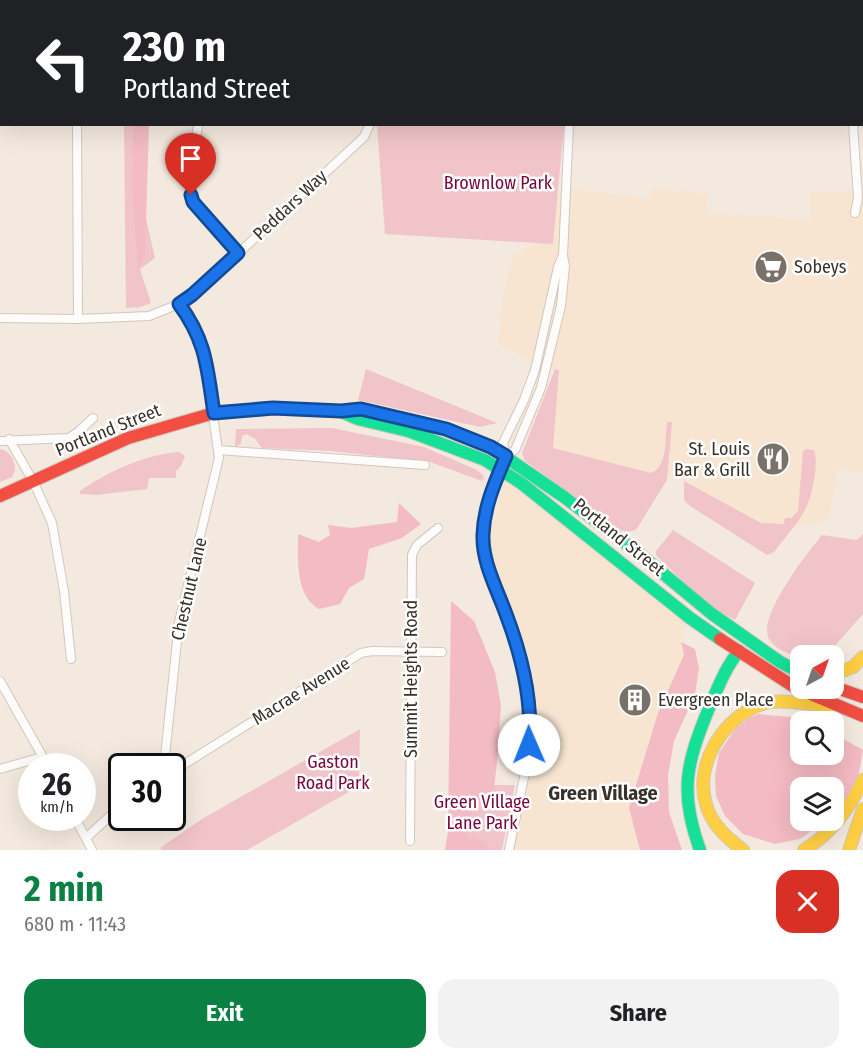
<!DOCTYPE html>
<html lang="en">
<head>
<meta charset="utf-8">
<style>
  body { margin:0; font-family:"Fira Sans Condensed",sans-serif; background:#f2f2f2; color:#202124; height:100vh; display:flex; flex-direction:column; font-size:22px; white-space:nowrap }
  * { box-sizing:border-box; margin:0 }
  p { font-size:20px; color:#757577 }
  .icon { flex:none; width:33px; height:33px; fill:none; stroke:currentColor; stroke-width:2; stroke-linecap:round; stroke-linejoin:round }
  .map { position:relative; height:850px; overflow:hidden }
  .sheet { display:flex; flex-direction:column; background:#fff; flex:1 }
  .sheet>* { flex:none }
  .top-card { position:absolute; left:0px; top:0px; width:864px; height:126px; box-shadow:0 6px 24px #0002; background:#202124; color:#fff; overflow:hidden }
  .needle { width:39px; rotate:40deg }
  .fabs { position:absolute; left:790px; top:645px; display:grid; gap:12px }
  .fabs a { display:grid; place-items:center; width:54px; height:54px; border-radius:12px; background:#fff; box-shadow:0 6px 24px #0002; font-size:30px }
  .speed { position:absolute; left:18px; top:753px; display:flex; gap:12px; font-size:30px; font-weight:700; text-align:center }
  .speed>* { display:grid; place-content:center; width:78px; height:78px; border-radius:50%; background:#fff; box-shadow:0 6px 24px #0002; line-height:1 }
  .speed small { font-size:15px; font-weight:400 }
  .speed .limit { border:3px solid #111; border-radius:9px; background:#fff; color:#111 }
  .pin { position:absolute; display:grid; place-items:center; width:51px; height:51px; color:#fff; margin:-62px -26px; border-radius:50% 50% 50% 0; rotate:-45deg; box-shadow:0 0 6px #0007 }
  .pin .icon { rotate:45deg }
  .me { position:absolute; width:66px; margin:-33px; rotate:359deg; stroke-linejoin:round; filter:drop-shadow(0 0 4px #0008) }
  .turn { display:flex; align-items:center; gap:21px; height:126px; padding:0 24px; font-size:27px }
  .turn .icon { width:78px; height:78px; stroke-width:2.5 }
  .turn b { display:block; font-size:42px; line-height:51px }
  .round { display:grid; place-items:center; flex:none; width:63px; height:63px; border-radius:18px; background:#f2f2f2 }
  .summary { display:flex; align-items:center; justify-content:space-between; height:102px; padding:0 24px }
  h1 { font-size:36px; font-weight:700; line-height:45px; color:#0b8043 }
  .button { display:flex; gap:12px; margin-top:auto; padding:12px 24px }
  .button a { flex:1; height:69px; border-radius:18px; background:#0b8043; color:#fff; font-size:24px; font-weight:700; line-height:69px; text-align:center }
  .button a+a { background:#f2f2f2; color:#202124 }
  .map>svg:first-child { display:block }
  .built { fill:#f7e5d1 }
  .green { fill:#f1c4c9 }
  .forest { fill:#f3bbc3 }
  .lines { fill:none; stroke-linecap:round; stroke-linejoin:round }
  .street-casing { stroke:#d0c7be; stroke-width:10 }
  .fast-casing { stroke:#d0c7be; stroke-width:14 }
  .slow-casing { stroke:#d0c7be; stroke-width:14 }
  .jam-casing { stroke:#d0c7be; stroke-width:14 }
  .street { stroke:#fdfcfa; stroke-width:8 }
  .fast { stroke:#16e098; stroke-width:12 }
  .slow { stroke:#ffcf43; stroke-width:12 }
  .jam { stroke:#f24e42; stroke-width:12 }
  .route-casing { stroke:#114b97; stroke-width:15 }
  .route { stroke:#1a73e8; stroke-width:10 }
  .labels { text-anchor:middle; stroke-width:5; stroke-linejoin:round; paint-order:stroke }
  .park-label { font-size:18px; fill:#780638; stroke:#fff }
  .street-label { font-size:18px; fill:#383129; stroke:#fff }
  .poi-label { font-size:18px; fill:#383129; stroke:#fff; text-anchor:start }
  .neighbourhood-label { font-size:20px; font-weight:bold; fill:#383129; stroke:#fff }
</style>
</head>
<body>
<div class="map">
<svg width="863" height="850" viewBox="0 0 863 850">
  <rect width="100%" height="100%" fill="#f4e9de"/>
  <path class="built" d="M569,188L648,199L650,189L708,193L707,213L811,220L810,191L846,193L848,188L863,189V472L838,469L828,521L795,525L761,523L684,481L552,448L559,370L536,365L498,343L504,290L513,255L537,243L553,244L558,193Z
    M507,468L538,488L692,610L681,641L685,655L658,713L629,808L640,850H514L534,754V706L532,668L518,623L495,569L489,539Z"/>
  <path class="green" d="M124,125H146L140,192L155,258L140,269L151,303L135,309L138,307L126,308Z
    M377,125H564L553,244L385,234Z
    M366,369L497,423L480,427L358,400Z
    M555,369L559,370L553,448L651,473C668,467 665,438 667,422H672L667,480L636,530L627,532L618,529L525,461L522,453Z
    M332,428L424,447L477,470L484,476L482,481L430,462L331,451L262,448L255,439L247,434L242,436L241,444L235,447L236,429Z
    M0,449C11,451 15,461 15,471L12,477L0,482Z
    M806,449L814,450C819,464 812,497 805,510C797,525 784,538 774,552L767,555L690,506L684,500V481L761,523L784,524L785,518H791L798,511L803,451Z
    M179,452L185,456L181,466L176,471V478H149L147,489L96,495L80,494V491C109,471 143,455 179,452Z
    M673,530L755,583L735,620C703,604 681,579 656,555V551Z
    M863,534V614L832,649L833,655L801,656V657C790,654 775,650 769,639C757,617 807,553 822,535L857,540Z
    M360,729L359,786L247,850H162L160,848L202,819Z
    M455,785H515L502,850H451Z"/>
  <path class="forest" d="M133,125H149L145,255L138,270L132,187Z
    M399,503L421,524L402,538L369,549L364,579L349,588L340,604L319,609C295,596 298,558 298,534L319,542L330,535L328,525L351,528L397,522Z
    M451,601L474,621L495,672L501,706L497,763L493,795L483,802L473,804C472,815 468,825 466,835L470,840L474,836L494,850H445L448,832Z
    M681,642L695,649L699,668L695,695L674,741L668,775L669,812L682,850H640L629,808L658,713L684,655Z
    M758,714L790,717L805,721L801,722V754H834V734L863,750L855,796L834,813V788H801V820L825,821L800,839L775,844L743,834L725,816L716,796L715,776L719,753L735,729L749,718Z"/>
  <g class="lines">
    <g class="street-casing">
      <path id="street" d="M77,0V2
        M369,0V2
        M209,2V0
        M626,2V0
        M815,2V0
        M0,115H2
        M77,124L78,319
        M198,124L191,184L193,202L238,253
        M853,124L858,198L855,213
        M0,318L78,319L149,316L179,304L217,273L364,137L370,124
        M9,439L33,481L52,523L64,591L71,659
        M0,441L69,438L78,432L93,418
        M218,450L425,465
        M506,456L503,443L524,400L535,370L558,267L562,257
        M0,681L48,766
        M164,766L179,622L219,458L204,351L197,332L179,304
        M0,769L42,757
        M172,772L361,653L372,651L442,652
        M75,818L92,850
        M86,838L122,805
        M410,841L412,555L417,545L438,528
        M509,850L528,758L530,732L525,673L513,632L488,565L483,538L484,528L487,503L495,482L506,456L515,450L541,388L561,306L565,266L563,256L569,124"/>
    </g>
    <g class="fast-casing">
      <path id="fast" d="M273,408L341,411L361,409L446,429L491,447L564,497L637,552L712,614L780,662L801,673
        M342,412L358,419L408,431L485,460L521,483L690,618L720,639
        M700,850C679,792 686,764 709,708C718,688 725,668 739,651"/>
    </g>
    <g class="slow-casing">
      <path id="slow" d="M834,674L853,667L863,657
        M743,850C727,838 711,824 706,804C694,765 723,717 762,704C783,697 811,707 835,705
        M804,850C832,833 849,809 863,780
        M849,850L863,809"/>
    </g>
    <g class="jam-casing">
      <path id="jam" d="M0,496L128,438L214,413L273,408
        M720,639L796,688L863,716
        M834,687L863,697"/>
    </g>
    <use href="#street" class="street"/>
    <use href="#fast" class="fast"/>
    <use href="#slow" class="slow"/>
    <use href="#jam" class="jam"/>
  </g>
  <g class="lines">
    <g class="route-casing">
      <path id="route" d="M191,195L193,202L238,253L192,295L179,304C207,342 207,369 214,413L273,408L341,411L361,409L446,429L491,447L506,456C495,482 484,506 483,535C482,562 497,589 506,614C522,656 533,700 529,745"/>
    </g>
    <use href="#route" class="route"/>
  </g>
  <defs>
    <g id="supermarket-disc" transform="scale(1.725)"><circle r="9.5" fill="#7a7168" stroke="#fff"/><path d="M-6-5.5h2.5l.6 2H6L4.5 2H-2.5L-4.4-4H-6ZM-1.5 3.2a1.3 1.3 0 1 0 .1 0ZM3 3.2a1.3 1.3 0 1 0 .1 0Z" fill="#fff"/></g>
    <g id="restaurant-disc" transform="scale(1.725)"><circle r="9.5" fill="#7a7168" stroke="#fff"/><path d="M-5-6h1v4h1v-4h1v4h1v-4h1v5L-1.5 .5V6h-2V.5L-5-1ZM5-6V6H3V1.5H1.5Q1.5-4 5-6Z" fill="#fff"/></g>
    <g id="building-disc" transform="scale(1.725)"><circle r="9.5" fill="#7a7168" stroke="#fff"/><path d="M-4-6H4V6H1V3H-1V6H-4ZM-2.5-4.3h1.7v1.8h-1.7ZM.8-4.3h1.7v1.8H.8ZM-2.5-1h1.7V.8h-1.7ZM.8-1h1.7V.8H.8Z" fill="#fff"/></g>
  </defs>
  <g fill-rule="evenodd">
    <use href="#supermarket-disc" x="771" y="267"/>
    <use href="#restaurant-disc" x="773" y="459"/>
    <use href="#building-disc" x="635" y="700"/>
  </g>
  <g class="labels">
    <g class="park-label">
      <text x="498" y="189">Brownlow Park</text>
      <text x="333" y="768">Gaston<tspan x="333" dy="21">Road Park</tspan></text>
      <text x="482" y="808">Green Village<tspan x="482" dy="21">Lane Park</tspan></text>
    </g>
    <g class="street-label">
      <text transform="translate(290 205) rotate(-43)" y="6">Peddars Way</text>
      <text transform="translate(108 430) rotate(-22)" y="6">Portland Street</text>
      <text transform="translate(619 537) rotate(39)" y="6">Portland Street</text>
      <text transform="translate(189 589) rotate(-77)" y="6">Chestnut Lane</text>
      <text transform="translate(411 679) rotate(-90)" y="6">Summit Heights Road</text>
      <text transform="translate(301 691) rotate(-32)" y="6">Macrae Avenue</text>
    </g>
    <g class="poi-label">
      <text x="794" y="273">Sobeys</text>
      <text x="750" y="455" text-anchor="end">St. Louis<tspan x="750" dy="21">Bar &amp; Grill</tspan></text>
      <text x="658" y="706">Evergreen Place</text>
    </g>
    <g class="neighbourhood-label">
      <text x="603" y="800">Green Village</text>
    </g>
  </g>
</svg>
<div class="fabs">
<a><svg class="needle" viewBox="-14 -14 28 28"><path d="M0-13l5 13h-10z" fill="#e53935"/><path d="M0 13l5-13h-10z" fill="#757577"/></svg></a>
<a><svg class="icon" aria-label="search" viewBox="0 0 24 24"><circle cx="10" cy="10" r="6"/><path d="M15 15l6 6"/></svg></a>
<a><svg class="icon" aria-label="layers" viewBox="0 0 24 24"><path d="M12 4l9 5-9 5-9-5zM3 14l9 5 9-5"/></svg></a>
</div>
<div class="speed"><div>26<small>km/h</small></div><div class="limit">30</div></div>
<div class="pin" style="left:191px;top:195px;background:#d93025"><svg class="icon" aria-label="arrive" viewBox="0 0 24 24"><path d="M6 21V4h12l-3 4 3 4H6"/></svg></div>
<svg class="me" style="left:529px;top:745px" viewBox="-20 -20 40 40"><circle r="19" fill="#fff"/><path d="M0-13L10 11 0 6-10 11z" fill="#1a73e8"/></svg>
<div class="top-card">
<div class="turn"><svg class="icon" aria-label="left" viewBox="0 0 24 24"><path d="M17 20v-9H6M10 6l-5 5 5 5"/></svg><div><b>230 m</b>Portland Street</div></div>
</div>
</div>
<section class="sheet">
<div class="summary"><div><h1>2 min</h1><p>680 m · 11:43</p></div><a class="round" style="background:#d93025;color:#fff"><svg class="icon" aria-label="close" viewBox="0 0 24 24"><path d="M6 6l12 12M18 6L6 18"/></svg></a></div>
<div class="button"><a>Exit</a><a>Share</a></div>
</section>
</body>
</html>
